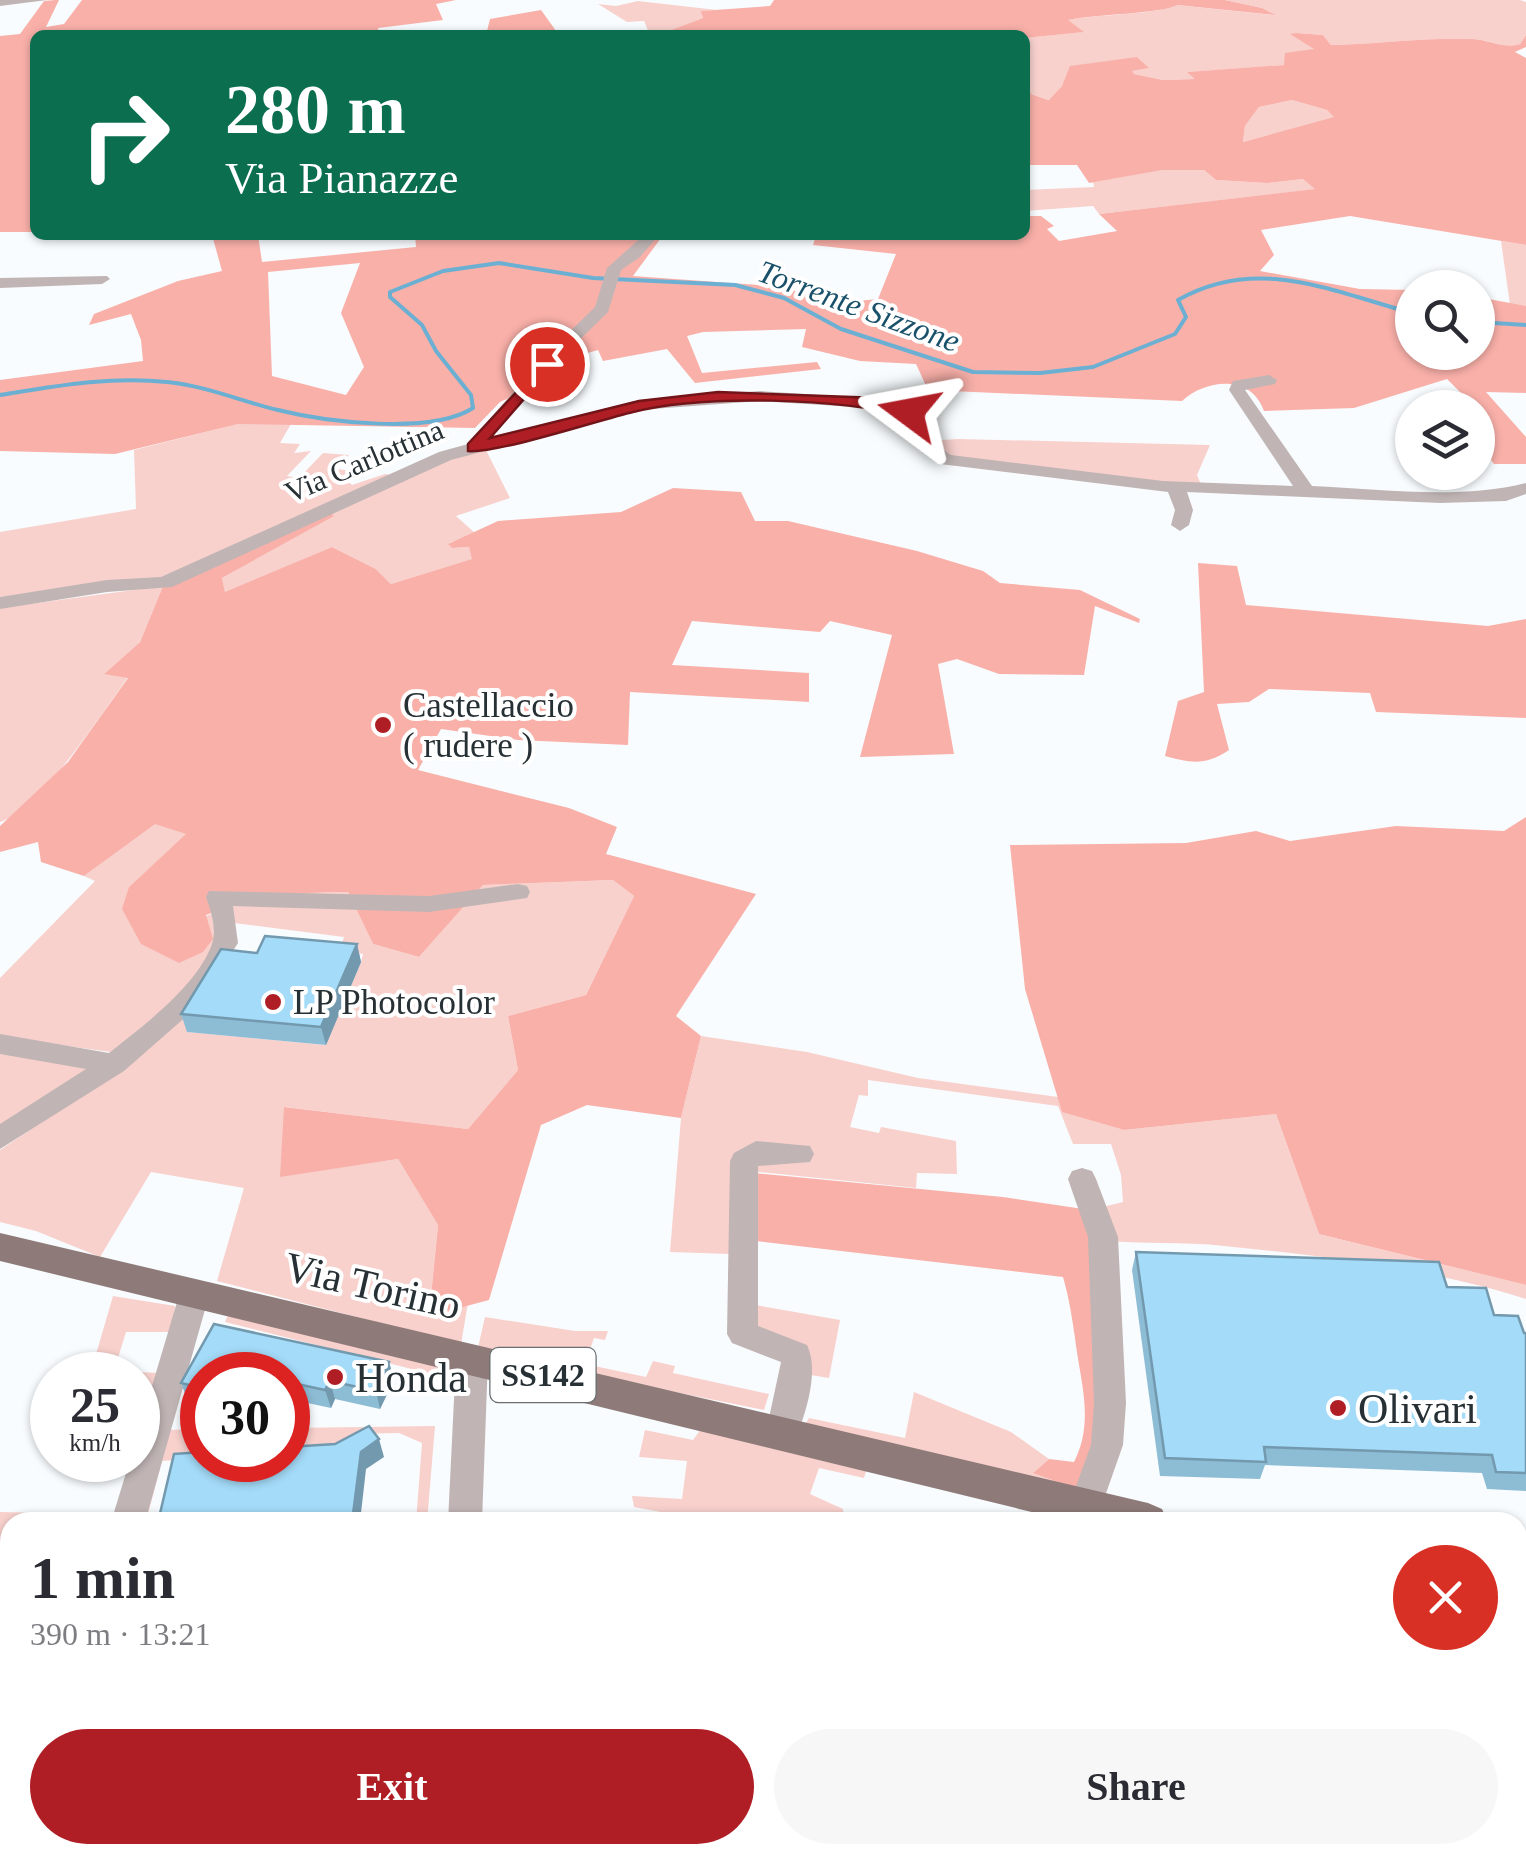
<!DOCTYPE html>
<html lang="en">
<head>
<meta charset="utf-8">
<style>
  body { margin:0; font-family:"Times New Roman",serif; background:#f7f7f7; color:#2b2b33; height:100vh; display:flex; flex-direction:column; font-size:38px; white-space:nowrap }
  * { box-sizing:border-box; margin:0 }
  p { font-size:32px; color:#7c7c81 }
  .icon { flex:none; width:55px; height:55px; fill:none; stroke:currentColor; stroke-width:2; stroke-linecap:round; stroke-linejoin:round }
  .map { position:relative; flex:1; overflow:hidden }
  .details { position:absolute; left:0px; top:1512px; width:1528px; height:352px; display:flex; flex-direction:column; background:#fff; border-radius:30px 30px 0 0; box-shadow:0 2px 8px #0004 }
  .details>* { flex:none }
  .hud { position:absolute; left:30px; top:30px; width:1000px; height:210px; border-radius:15px; box-shadow:0 2px 8px #0004; background:#0b6e4f; color:#fff; overflow:hidden }
  .fabs { position:absolute; left:1395px; top:270px; display:grid; gap:20px }
  .fabs a { display:grid; place-items:center; width:100px; height:100px; border-radius:50%; background:#fff; box-shadow:0 2px 8px #0004; font-size:50px }
  .speed { position:absolute; left:30px; top:1352px; display:flex; gap:20px; font-size:50px; font-weight:700; text-align:center }
  .speed>* { display:grid; place-content:center; width:130px; height:130px; border-radius:50%; background:#fff; box-shadow:0 2px 8px #0004; line-height:1 }
  .speed small { font-size:25px; font-weight:400 }
  .speed .limit { border:15px solid #d22; background:#fff; color:#111 }
  .pin { position:absolute; display:grid; place-items:center; width:85px; height:85px; color:#fff; margin:-42px; border:5px solid #fff; border-radius:50%; box-shadow:0 2px 10px #0007 }
  .me { position:absolute; width:110px; margin:-55px; rotate:283deg; stroke-linejoin:round; filter:drop-shadow(0 0 8px #0008) }
  .turn { display:flex; align-items:center; gap:35px; height:210px; padding:0 30px; font-size:45px }
  .turn .icon { width:130px; height:130px; stroke-width:2.5 }
  .turn b { display:block; font-size:70px; line-height:85px }
  .round { display:grid; place-items:center; flex:none; width:105px; height:105px; border-radius:52px; background:#f7f7f7 }
  .head { display:flex; align-items:center; justify-content:space-between; height:170px; padding:0 30px }
  h1 { font-size:60px; font-weight:700; line-height:75px }
  .primary-button { display:flex; gap:20px; margin-top:auto; padding:20px 30px }
  .primary-button a { flex:1; height:115px; border-radius:60px; background:#b01e25; color:#fff; font-size:40px; font-weight:700; line-height:115px; text-align:center }
  .primary-button a+a { background:#f7f7f7; color:#2b2b33 }
  .map>svg:first-child { display:block }
  .green { fill:#f8d1cd }
  .forest { fill:#f9b0a9; fill-rule:evenodd }
  .lines { fill:none; stroke-linecap:round; stroke-linejoin:round }
  .stream { stroke:#6bb0d3; stroke-width:4 }
  .minor { fill:#c0b5b4; fill-rule:evenodd }
  .major { fill:#8e7b79; fill-rule:evenodd }
  .wall { fill:#8dbcd5 }
  .shaded-wall { fill:#7399ae }
  .building { fill:#a4dbf8; stroke:#7399ae; stroke-width:2.5 }
  .route { fill:#b01e25; stroke:#721418; stroke-width:2.5 }
  .poi-dot { fill:#b01e25; stroke:#fff; stroke-width:4 }
  .labels { text-anchor:middle; stroke-width:8; stroke-linejoin:round; paint-order:stroke }
  .far-street-label { font-size:30px; fill:#273034; stroke:#fff }
  .far-water-label { font-size:32px; font-style:italic; fill:#1a516a; stroke:#fff }
  .shield { fill:#fff; stroke:#686e71; stroke-width:2.5 }
  .shield-label { font-size:32px; font-weight:bold; fill:#273034 }
  .poi-label { font-size:35px; fill:#273034; stroke:#fff; text-anchor:start }
  .near-street-label { font-size:42px; fill:#273034; stroke:#fff }
  .near-poi-label { font-size:42px; fill:#273034; stroke:#fff; text-anchor:start }
</style>
</head>
<body>
<div class="map">
<svg width="1526" height="1864" viewBox="0 0 1526 1864">
  <rect width="100%" height="100%" fill="#f8fcfe"/>
  <path class="green" d="M1225,0H1520L1526,2V35L1520,44C1503,49 1490,40 1474,39C1427,37 1378,44 1331,45L1323,35L1297,33L1314,49L1284,65L1189,72L1196,79L1163,80L1134,74L1131,71L1148,68L1136,57L1062,86L1050,100L1031,94L1025,71V38L1082,32L1066,20C1091,15 1162,14 1176,5L1273,15L1262,8Z
    M638,1L717,10L702,11L703,18L670,31L674,35H650L644,21L627,22L598,4L616,6Z
    M1474,42L1508,49L1507,52L1419,57L1393,54L1439,52L1429,44Z
    M1292,100L1327,110L1335,117L1243,142L1245,126L1259,107Z
    M1163,170H1204L1216,180L1267,183L1303,179L1317,189L1099,214L1093,206L1025,211V190L1094,187L1093,182Z
    M1501,241L1526,245V306L1510,305Z
    M237,424H291L280,443L300,444L294,453L311,451L287,476L299,478L323,453L349,455L336,469L363,472L344,478L352,485L385,474L391,475L165,580L0,597V532L136,509L134,450Z
    M959,439L1210,445L1197,475L1202,487L962,464L924,441Z
    M484,446L510,498L456,516L476,534L449,543L452,548L469,547L473,559L391,584L376,569L332,547L225,593L222,578L333,516L327,510Z
    M163,586L140,642L105,673L128,677C103,712 39,811 0,822V608Z
    M155,823L187,834L129,887L206,916C253,897 297,892 348,892L373,944L419,957L483,885L613,880L634,896L586,995L508,1016L518,1070L468,1129L285,1107L281,1176L398,1159L438,1225L429,1315L468,1303L461,1344L217,1281L244,1188L151,1172L100,1257L36,1231L0,1222V1150L107,1079L193,1002L188,1032L325,1045L361,962L363,954L340,950L344,937L234,923L196,976L119,1053L14,1039L0,1034V978L95,881L84,876Z
    M701,1036L807,1052L918,1078L1058,1097L1063,1112L1124,1130L1276,1114L1319,1234L1526,1285V1299C1429,1268 1325,1256 1224,1246C1183,1241 1141,1245 1101,1240L1090,1210L1123,1202L1121,1175L1111,1144H1073L1058,1106L868,1080V1096L859,1095L850,1127L879,1133L881,1127L956,1141L957,1174L917,1173L916,1188L760,1172L734,1174L730,1254L670,1252L681,1118Z
    M0,1051L98,1068L0,1131Z
    M113,1296L175,1306L173,1332H126L114,1371L161,1373L154,1399H138V1375H90Z
    M750,1304L840,1320L829,1378L804,1374L755,1331Z
    M228,1315L463,1372V1382L225,1322Z
    M485,1317L575,1331H608L605,1340L594,1338L585,1364L646,1377L653,1361L675,1366L673,1373L769,1394L764,1410L477,1352Z
    M914,1392L1011,1432L1049,1459L1034,1472L1080,1490L804,1426L809,1418L905,1438Z
    M435,1426L427,1522H416L422,1443L399,1433L353,1434L330,1451L288,1454V1428Z
    M202,1429V1458L162,1461L146,1522H135L164,1430Z
    M701,1429L867,1468L864,1478L819,1468L810,1494L843,1509L844,1522H682V1516L634,1507L632,1496L682,1499L687,1461L639,1457L645,1430L693,1440Z
    M0,1512L44,1513L41,1522H10V1614L0,1643Z
    M0,1666H10V1855H275L184,1864H0Z
    M1339,1855H1499L1501,1864H1341Z"/>
  <path class="forest" d="M55,0H59L46,27L64,24L82,0H456L436,4L443,20L378,28L379,35H35V232H0V36L20,34L44,1Z
    M774,0H1225L1262,8L1275,15L1177,5C1162,14 1093,14 1068,20L1084,32L1025,38V35H674L669,31L703,18L701,11L770,6Z
    M541,10L559,35H486L490,19Z
    M1297,33L1323,35L1331,45C1378,44 1427,37 1473,39C1490,40 1503,49 1520,44L1526,35V47L1515,52L1526,58V245L1350,216L1261,230L1274,255L1260,271L1360,289L1412,290V352H1478V297L1526,306V393L1486,392L1526,437V464H1494L1478,443V420L1486,418L1447,379L1354,408L1264,411C1251,374 1206,379 1182,401L928,390L916,364L860,361L802,347L806,329L703,332L687,336L702,373L817,362L821,369L695,383L667,349L603,361L598,350L574,357L550,379L500,402L475,428L238,424L115,454L0,451V380L143,361L141,340L131,314L89,325L94,314L178,281L222,271L212,235H258L262,262L416,247L415,235H750L746,240L661,238L633,276L759,285L857,301L878,299L896,254L813,245L816,236L791,235H1025V216H1041L1054,226L1047,229L1059,241L1117,231L1099,214L1315,189L1303,179L1267,183L1216,180L1204,170H1163L1089,183L1077,165H1025V71L1031,94L1049,100L1062,86L1070,66L1137,57L1149,68L1132,71L1134,74L1163,80L1195,79L1187,72L1284,65L1285,53L1314,49L1290,34ZM1292,100L1327,110L1334,117L1243,142L1245,126L1259,107ZM360,263L341,313L364,367L346,395L272,376L268,272Z
    M673,488L741,492L755,521H788L917,551L983,571L1000,583L1080,590L1140,619L1139,623L1095,606L1084,675L999,674L957,659L938,664L954,754L860,757L892,635L830,621L820,632L692,621L672,665L809,673V702L630,692L628,745L518,740L441,729L418,770L569,808L617,827L606,854L756,894L676,1016L701,1036L681,1118L587,1105L541,1125L489,1300L429,1316L438,1225L398,1159L280,1177L284,1107L468,1129L518,1070L508,1016L586,995L634,896L613,880L483,885L419,957L373,944L348,892C297,892 254,897 206,915L213,939L203,952L179,963L141,944L122,909L129,887L186,834L155,824L84,876L41,862L38,842L0,852V826L68,762L128,678L104,674L140,642L163,586L327,510L334,516L222,578L225,592L332,547L376,569L391,584L472,559L469,547L452,548L448,544L498,521L621,512Z
    M1198,563L1237,566L1246,605L1488,626L1526,619V718L1376,712L1370,693L1269,689L1249,702L1217,704L1229,750C1205,766 1191,763 1165,756L1178,701L1204,692Z
    M1526,817V1285L1319,1234L1276,1114L1124,1130L1062,1112L1025,989L1010,845L1186,843L1256,831L1290,841L1396,826L1504,831Z
    M754,1173L1003,1197L1090,1210L1103,1401L1080,1490L1033,1473L1049,1459L1074,1462C1095,1421 1080,1381 1075,1338C1072,1317 1069,1298 1063,1277L748,1240Z
    M469,1855H821V1862L814,1864H507Z"/>
  <g class="lines">
    <path class="stream" d="M1478,322L1526,325
      M0,395C56,386 110,376 167,382C207,386 240,401 278,410C326,422 431,435 473,408L471,395L436,351L422,325L390,297V292L443,271L499,263L593,278L735,285L784,298L841,329L973,372L1040,373L1093,367L1175,334L1186,317L1178,300C1257,255 1331,291 1412,313"/>
    <path class="minor" d="M0,0H47L0,6Z
      M644,235H659L640,257L621,270L608,312L553,366L491,438L639,400L760,391L897,400C923,412 927,441 951,455L1163,481L1293,486L1229,390L1233,381L1269,375L1277,380L1275,384L1245,390L1312,486C1382,489 1458,500 1526,483V494L1506,501L1440,503L1187,492L1193,510L1189,525L1180,531L1171,525L1175,510L1168,492L940,464C917,450 912,421 888,409L760,401L639,410L451,460L172,587L107,592L0,609V597L107,580L161,577L439,452L468,444L541,360L595,307L607,268Z
      M107,276L110,279L102,284L0,288V278Z
      M518,884L527,886L530,892L527,898L429,912L233,906L238,943L197,1007L124,1071L0,1149V1124L86,1069L0,1054V1034L109,1053C143,1026 197,986 212,944C217,929 211,911 206,897L209,891L429,896Z
      M756,1141L810,1146L814,1154L810,1162L758,1166V1326L807,1345C820,1371 805,1417 794,1442L782,1446L770,1442L766,1432L781,1362L732,1343L727,1334L730,1161L734,1153Z
      M1082,1168L1092,1171L1096,1179L1118,1237L1126,1403L1123,1445L1097,1519L1088,1522L1073,1519L1068,1508L1091,1445L1094,1403L1088,1237L1068,1179L1072,1171Z
      M195,1279L206,1283L210,1292L145,1522H111L130,1460H138V1433L180,1292L184,1283Z
      M472,1345L483,1348L488,1358L482,1522H448L456,1358L461,1348Z
      M227,1855H398L395,1864H223Z"/>
    <path class="major" d="M0,1233L1148,1503L1162,1509L1168,1522H1073L0,1261Z
      M1518,1589L1526,1591V1631L1518,1629Z"/>
  </g>
  <path class="wall" d="M357,944L361,962L326,1045L187,1032L181,1014L257,953Z
    M1136,1252L1447,1287L1526,1333V1491L1487,1489L1482,1473L1265,1465L1260,1479L1160,1476L1132,1270Z
    M214,1324L389,1362L394,1380L380,1409L335,1399L331,1408L289,1399L288,1401V1375H202V1405L188,1401L181,1383Z"/>
  <path class="shaded-wall" d="M357,944L361,962L326,1045L321,1027Z
    M389,1362L394,1380L380,1409L376,1391Z
    M330,1381L335,1399L331,1408L325,1390Z
    M379,1439L384,1457L366,1469L360,1522H352L361,1452Z"/>
  <path class="building" d="M265,936L357,944L321,1027L181,1014L221,949L257,953Z
    M1136,1252L1439,1262L1447,1287L1486,1288L1494,1315L1518,1316L1524,1333H1526V1473L1496,1472L1492,1455L1264,1447L1266,1462L1165,1458Z
    M214,1324L389,1362L376,1391L330,1381L325,1390L288,1382V1375H202V1388L181,1383Z
    M369,1426L379,1439L361,1452L352,1522H158L174,1454L202,1452V1460H288V1447L335,1444Z"/>
  <path class="route" d="M547,359L554,364L552,367L490,438L639,401L718,392L880,398L917,412L909,417C840,398 703,394 633,412C599,420 496,454 468,451V444Z"/>
  <g class="poi-dot">
    <circle cx="383" cy="725" r="10"/>
    <circle cx="273" cy="1002" r="10"/>
    <circle cx="335" cy="1377" r="10"/>
    <circle cx="1338" cy="1408" r="10"/>
  </g>
  <g class="labels">
    <g class="far-street-label">
      <text transform="translate(364 461) rotate(-23)" y="10">Via Carlottina</text>
    </g>
    <g class="far-water-label">
      <text transform="translate(859 306) rotate(20)" y="11">Torrente Sizzone</text>
    </g>
    <rect class="shield" x="490.5" y="1348" width="105" height="54" rx="8"/>
    <g class="shield-label">
      <text x="543" y="1386">SS142</text>
    </g>
    <g class="poi-label">
      <text x="403" y="717">Castellaccio<tspan x="403" dy="40">( rudere )</tspan></text>
      <text x="293" y="1014">LP Photocolor</text>
    </g>
    <g class="near-street-label">
      <text transform="translate(373 1285) rotate(13)" y="15">Via Torino</text>
    </g>
    <g class="near-poi-label">
      <text x="355" y="1392">Honda</text>
      <text x="1358" y="1423">Olivari</text>
    </g>
  </g>
</svg>
<div class="fabs">
<a><svg class="icon" aria-label="search" viewBox="0 0 24 24"><circle cx="10" cy="10" r="6"/><path d="M15 15l6 6"/></svg></a>
<a><svg class="icon" aria-label="layers" viewBox="0 0 24 24"><path d="M12 4l9 5-9 5-9-5zM3 14l9 5 9-5"/></svg></a>
</div>
<div class="speed"><div>25<small>km/h</small></div><div class="limit">30</div></div>
<div class="pin" style="left:547px;top:364px;background:#d93025"><svg class="icon" aria-label="arrive" viewBox="0 0 24 24"><path d="M6 21V4h12l-3 4 3 4H6"/></svg></div>
<svg class="me" style="left:909px;top:412px" viewBox="-20 -20 40 40"><path d="M0-17L14 15 0 8-14 15z" fill="#b01e25" stroke="#fff" stroke-width="4"/></svg>
<div class="hud">
<div class="turn"><svg class="icon" aria-label="right" viewBox="0 0 24 24"><path d="M7 20v-9h11M14 6l5 5-5 5"/></svg><div><b>280 m</b>Via Pianazze</div></div>
</div>
<section class="details">
<div class="head"><div><h1>1 min</h1><p>390 m · 13:21</p></div><a class="round" style="background:#d93025;color:#fff"><svg class="icon" aria-label="close" viewBox="0 0 24 24"><path d="M6 6l12 12M18 6L6 18"/></svg></a></div>
<div class="primary-button"><a>Exit</a><a>Share</a></div>
</section>
</div>
</body>
</html>
